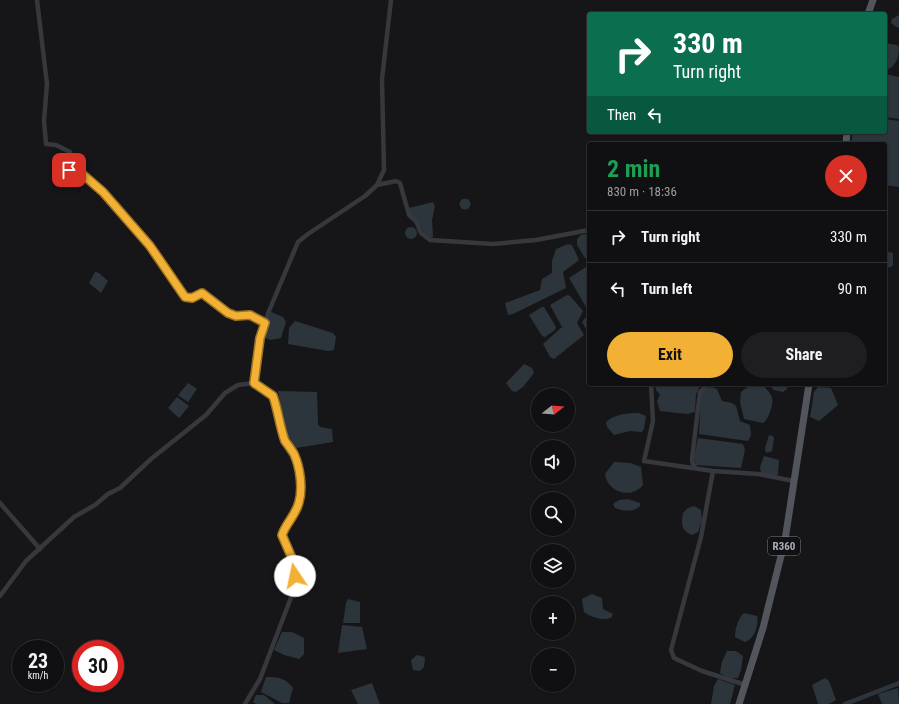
<!DOCTYPE html>
<html lang="en">
<head>
<meta charset="utf-8">
<style>
  body { margin:0; font-family:"Roboto Condensed",sans-serif; background:#1e1e20; color:#f1f3f6; height:100vh; display:flex; flex-direction:column; font-size:15px; white-space:nowrap }
  * { box-sizing:border-box; margin:0 }
  p { font-size:13px; color:#9c9d9f }
  .icon { flex:none; width:22px; height:22px; fill:none; stroke:currentColor; stroke-width:2; stroke-linecap:round; stroke-linejoin:round }
  .map { position:relative; flex:1; overflow:hidden }
  .sheet { position:absolute; left:587px; top:142px; width:300px; height:244px; display:flex; flex-direction:column; background:#101012; border-radius:4px; box-shadow:0 1px 3px #0004,0 0 0 1px #303032 }
  .sheet>* { flex:none }
  .banner { position:absolute; left:587px; top:12px; width:300px; height:122px; border-radius:4px; box-shadow:0 1px 3px #0004,0 0 0 1px #303032; background:#0b6e4f; color:#fff; overflow:hidden }
  .needle { width:26px; rotate:73deg }
  .tools { position:absolute; left:531px; top:388px; display:grid; gap:8px }
  .tools a { display:grid; place-items:center; width:44px; height:44px; border-radius:50%; background:#101012; box-shadow:0 1px 3px #0004,0 0 0 1px #303032; font-size:20px }
  .speed { position:absolute; left:12px; top:640px; display:flex; gap:8px; font-size:20px; font-weight:700; text-align:center }
  .speed>* { display:grid; place-content:center; width:52px; height:52px; border-radius:50%; background:#101012; box-shadow:0 1px 3px #0004,0 0 0 1px #303032; line-height:1 }
  .speed small { font-size:10px; font-weight:400 }
  .speed .limit { border:6px solid #d22; background:#fff; color:#111 }
  .pin { position:absolute; display:grid; place-items:center; width:34px; height:34px; color:#fff; margin:-17px; border-radius:8px; box-shadow:0 2px 6px #0006 }
  .me { position:absolute; width:44px; margin:-22px; rotate:349deg; stroke-linejoin:round; filter:drop-shadow(0 0 3px #0008) }
  .turn { display:flex; align-items:center; gap:14px; height:84px; padding:0 20px; font-size:18px }
  .turn .icon { width:52px; height:52px; stroke-width:2.5 }
  .turn b { display:block; font-size:28px; line-height:34px }
  .then { display:flex; align-items:center; height:38px; padding:0 20px; background:#0003; gap:8px; font-size:15px }
  .round { display:grid; place-items:center; flex:none; width:42px; height:42px; border-radius:21px; background:#1e1e20 }
  .head { display:flex; align-items:center; justify-content:space-between; height:68px; padding:0 20px }
  h1 { font-size:24px; font-weight:700; line-height:30px; color:#1e9e55 }
  .primary-button { display:flex; gap:8px; margin-top:auto; padding:8px 20px }
  .primary-button a { flex:1; height:46px; border-radius:24px; background:#f2b134; color:#111; font-size:16px; font-weight:700; line-height:46px; text-align:center }
  .primary-button a+a { background:#1e1e20; color:#f1f3f6 }
  ul { padding:0; list-style:none }
  li { display:flex; align-items:center; gap:12px; height:52px; padding:0 20px; border-top:1px solid #303032 }
  li div { flex:1 }
  li b { display:block; font-size:15px }
  li em { font-style:normal }
  .map>svg:first-child { display:block }
  .water { fill:#2c353c }
  .lines { fill:none; stroke-linecap:round; stroke-linejoin:round }
  .canal { stroke:#2c353c; stroke-width:4.5 }
  .minor { stroke:#37383d; stroke-width:4.5 }
  .primary { stroke:#53555c; stroke-width:7 }
  .route-casing { stroke:#9d7322; stroke-width:10 }
  .route { stroke:#f2b134; stroke-width:7 }
  .labels { text-anchor:middle; stroke-width:4; stroke-linejoin:round; paint-order:stroke }
  .shield { fill:#111113; stroke:#7b7e86; stroke-width:1 }
  .shield-label { font-size:11px; font-weight:bold; fill:#a8adb8 }
</style>
</head>
<body>
<div class="map">
<svg width="899" height="704" viewBox="0 0 899 704">
  <rect width="100%" height="100%" fill="#161618"/>
  <path class="water" d="M899,15V27L898,28L891,23L892,19Z
    M885,43L897,45L899,47C899,57 896,67 886,70Z
    M885,74L899,77V119L885,117Z
    M885,119L899,121V187L885,185V144H851L853,132H885Z
    M459.5 204a5.5 5.5 0 1 1 11 0a5.5 5.5 0 1 1-11 0Z
    M433,202L435,206L432,220L433,237L429,239C420,232 422,220 410,215L409,208Z
    M405 233a6 6 0 1 1 12 0a6 6 0 1 1-12 0Z
    M589,233V258H585L577,245V239L581,235Z
    M568,244L572,245L579,260L563,272L566,288L513,314L508,315L505,303L540,290L542,279L552,273V261L556,249Z
    M885,251L893,253V265L891,267L885,268Z
    M589,265V308L586,307L569,278Z
    M95,272L99,273L108,281L101,293L89,283Z
    M567,295L570,296L583,311L577,323L584,335L554,359L550,357L543,344L562,327L550,305Z
    M542,307H544L556,327L555,330L545,337L542,336L529,315Z
    M271,312L283,317L286,322L281,338L270,340L263,337Z
    M589,313V334L582,322Z
    M295,321L333,333L336,337L334,350L328,351L288,344L289,328Z
    M524,364L532,368L534,373L523,387L516,392L512,391L506,383Z
    M188,383L197,389L188,402L178,395Z
    M655,384H701L696,394L695,412L687,414L660,411L657,401L660,395L656,390Z
    M768,384H788L787,389L783,392L774,390Z
    M763,385C772,396 775,397 770,412C768,417 767,420 763,423L744,419L740,402L741,392L749,386Z
    M712,387L717,389L722,401L732,403L736,406L740,421L750,425L751,435L748,441L699,434L701,392L707,388Z
    M818,387L831,388L838,405L819,421L810,417L814,392Z
    M278,391L317,392L318,424L320,427L332,429L333,442L296,448L287,437Z
    M177,397L189,406L179,418L168,408Z
    M639,413L646,416L644,429L642,432L630,431L614,435L607,427L606,422C615,414 627,413 639,413Z
    M769,435L773,436L774,438L772,451L766,453L765,448Z
    M698,438L743,444L745,450L741,468L696,465L694,457Z
    M764,456L779,460L778,475L775,477L761,473L760,467Z
    M614,462L630,463L641,467L643,485C631,500 607,492 605,474Z
    M628,499L640,503V506C634,513 623,511 615,508L613,504L619,500Z
    M694,506L701,510L702,520L698,532L692,535C681,530 681,524 683,513L688,508Z
    M592,594L602,598L603,609L613,614L611,618C602,621 591,617 584,612L582,599Z
    M348,599L360,602V623H343L346,603Z
    M568,605L574,607L575,614L568,618Z
    M744,613L757,616C759,625 755,639 745,642L735,637C735,629 738,618 744,613Z
    M342,625L362,627L367,649L338,653Z
    M282,632H292L304,638V654L299,659L284,655L274,650Z
    M727,651H736L743,656L741,670L738,678H728L720,673L722,662Z
    M417,655L425,657L424,667L420,671L413,670L411,660Z
    M266,677C278,677 286,678 293,688L289,703H282L261,692Z
    M825,678L829,681L836,700L829,704H818L812,685Z
    M718,679L735,685L730,704H711L714,686Z
    M372,683L380,704H358L351,690Z
    M898,688L899,704H882L878,694Z
    M256,695H264L275,704H256L253,702Z"/>
  <g class="lines">
    <path class="canal" d="M845,704L899,683"/>
    <path class="minor" d="M37,0L47,84L44,121L46,144L56,145L70,152L69,170L80,172L103,192L150,246L185,297L192,298L202,293L228,313L236,316L250,315L265,323
      M377,185L396,181L400,183L409,215L416,221L421,233L430,240L493,244L536,240L589,230
      M651,384L653,421L644,461L713,471
      M695,467L693,464L692,459L700,392L709,384
      M0,503L40,549
      M0,596L26,561L74,517L95,505L108,494L120,488L151,459L206,415L225,393L238,385L254,383
      M746,685L702,671L674,658L671,650L701,537L713,471L758,474L794,481
      M245,704L260,679L295,587V565L282,535L285,525L297,511L300,501L301,485L294,455L285,440L273,396L254,383L260,338L269,311L298,242L308,234L365,196L377,185L384,170L382,79L391,0"/>
    <path class="primary" d="M868,14L873,0
      M846,144L847,132
      M739,704L763,628L785,540L809,384"/>
  </g>
  <g class="lines">
    <g class="route-casing">
      <path id="route" d="M69,170L80,172L103,192L150,246L185,297L192,298L202,293L228,313L236,316L250,315L265,323L260,338L254,383L273,396C278,410 280,428 285,441C288,445 291,449 294,454C300,467 303,488 299,502C296,515 286,523 282,535L295,565V576"/>
    </g>
    <use href="#route" class="route"/>
  </g>
  <g class="labels">
    <rect class="shield" x="768" y="537" width="32" height="18" rx="3"/>
    <g class="shield-label">
      <text x="784" y="550">R360</text>
    </g>
  </g>
</svg>
<div class="tools">
<a><svg class="needle" viewBox="-14 -14 28 28"><path d="M0-13l5 13h-10z" fill="#e53935"/><path d="M0 13l5-13h-10z" fill="#9c9d9f"/></svg></a>
<a><svg class="icon" aria-label="sound" viewBox="0 0 24 24"><path d="M4 9h4l5-4v14l-5-4H4zM17 9q2 3 0 6"/></svg></a>
<a><svg class="icon" aria-label="search" viewBox="0 0 24 24"><circle cx="10" cy="10" r="6"/><path d="M15 15l6 6"/></svg></a>
<a><svg class="icon" aria-label="layers" viewBox="0 0 24 24"><path d="M12 4l9 5-9 5-9-5zM3 14l9 5 9-5"/></svg></a>
<a>+</a>
<a>−</a>
</div>
<div class="speed"><div>23<small>km/h</small></div><div class="limit">30</div></div>
<div class="pin" style="left:69px;top:170px;background:#d93025"><svg class="icon" aria-label="arrive" viewBox="0 0 24 24"><path d="M6 21V4h12l-3 4 3 4H6"/></svg></div>
<svg class="me" style="left:295px;top:576px" viewBox="-20 -20 40 40"><circle r="19" fill="#fff"/><path d="M0-13L10 11 0 6-10 11z" fill="#f2b134"/></svg>
<div class="banner">
<div class="turn"><svg class="icon" aria-label="right" viewBox="0 0 24 24"><path d="M7 20v-9h11M14 6l5 5-5 5"/></svg><div><b>330 m</b>Turn right</div></div>
<div class="then">Then<svg class="icon" aria-label="left" viewBox="0 0 24 24"><path d="M17 20v-9H6M10 6l-5 5 5 5"/></svg></div>
</div>
<section class="sheet">
<div class="head"><div><h1>2 min</h1><p>830 m · 18:36</p></div><a class="round" style="background:#d93025;color:#fff"><svg class="icon" aria-label="close" viewBox="0 0 24 24"><path d="M6 6l12 12M18 6L6 18"/></svg></a></div>
<ul>
<li><svg class="icon" aria-label="right" viewBox="0 0 24 24"><path d="M7 20v-9h11M14 6l5 5-5 5"/></svg><div><b>Turn right</b></div><em>330 m</em></li>
<li><svg class="icon" aria-label="left" viewBox="0 0 24 24"><path d="M17 20v-9H6M10 6l-5 5 5 5"/></svg><div><b>Turn left</b></div><em>90 m</em></li>
</ul>
<div class="primary-button"><a>Exit</a><a>Share</a></div>
</section>
</div>
</body>
</html>
